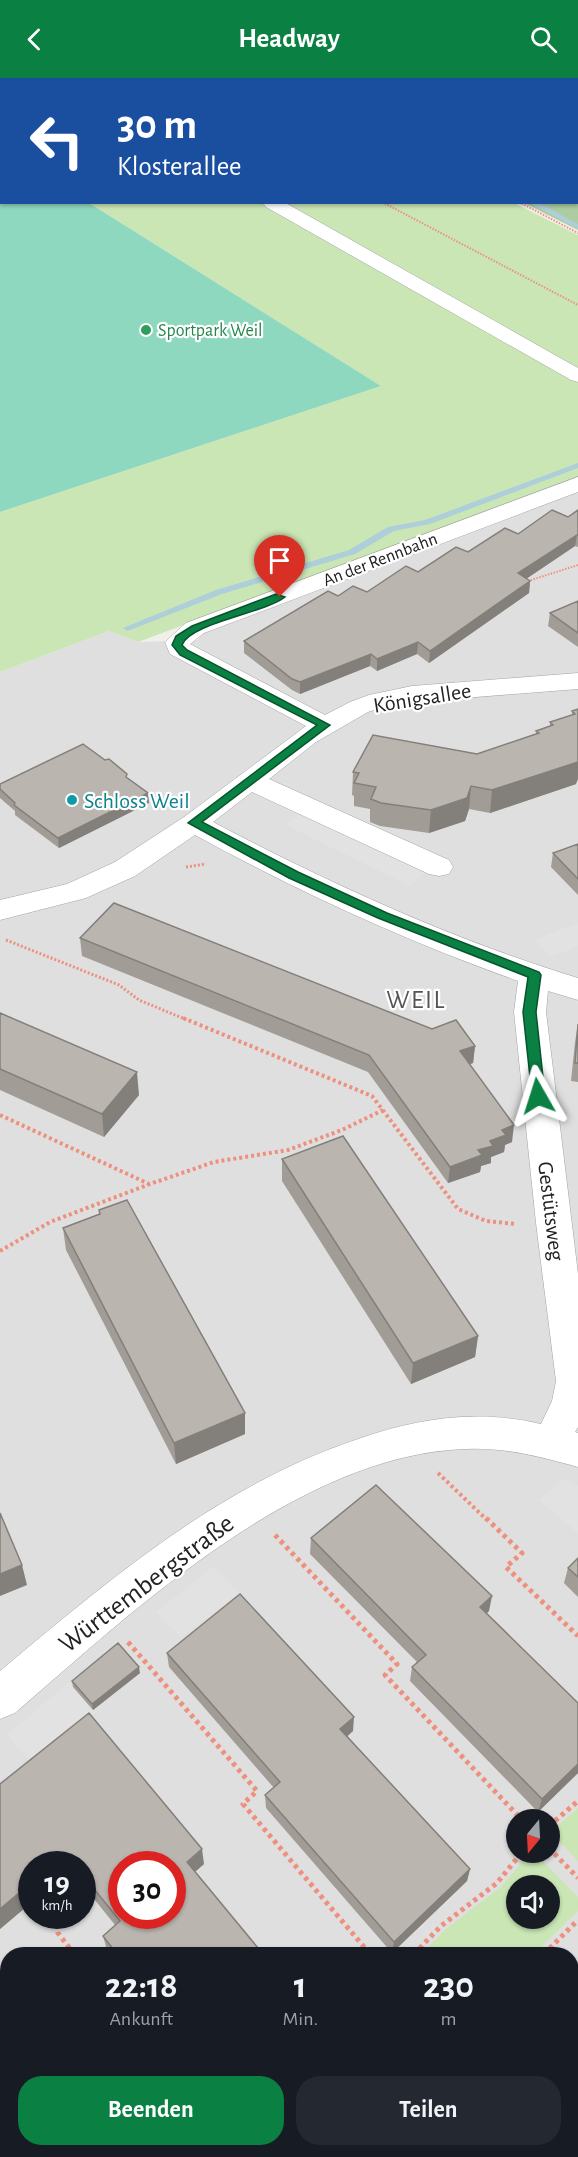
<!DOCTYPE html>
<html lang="de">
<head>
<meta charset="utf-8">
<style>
  body { margin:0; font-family:"Alegreya Sans",sans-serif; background:#242831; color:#f1f3f6; height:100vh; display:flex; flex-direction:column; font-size:22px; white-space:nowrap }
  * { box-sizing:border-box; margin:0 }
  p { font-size:20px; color:#9ea1a6 }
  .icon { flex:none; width:33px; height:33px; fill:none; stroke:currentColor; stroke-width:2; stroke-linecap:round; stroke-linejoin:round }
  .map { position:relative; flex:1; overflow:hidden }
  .sheet { position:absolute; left:0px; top:1869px; width:579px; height:210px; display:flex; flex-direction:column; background:#171b24; border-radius:24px 24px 0 0; box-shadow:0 2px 4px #0004 }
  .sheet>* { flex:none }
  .top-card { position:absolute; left:0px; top:0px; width:579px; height:126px; box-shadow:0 2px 4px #0004; background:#1a4fa0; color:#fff; overflow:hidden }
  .needle { width:39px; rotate:198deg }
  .controls { position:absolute; left:506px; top:1731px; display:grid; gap:12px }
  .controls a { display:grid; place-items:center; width:54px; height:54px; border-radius:50%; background:#171b24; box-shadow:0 2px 4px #0004; font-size:30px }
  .speed { position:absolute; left:18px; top:1773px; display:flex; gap:12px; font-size:30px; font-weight:700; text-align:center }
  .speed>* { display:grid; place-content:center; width:78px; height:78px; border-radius:50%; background:#171b24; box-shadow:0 2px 4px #0004; line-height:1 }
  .speed small { font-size:15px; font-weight:400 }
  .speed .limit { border:9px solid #d22; background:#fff; color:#111 }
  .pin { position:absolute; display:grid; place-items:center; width:51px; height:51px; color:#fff; margin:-62px -26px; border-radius:50% 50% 50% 0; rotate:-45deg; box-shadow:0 0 6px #0007 }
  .pin .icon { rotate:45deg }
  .me { position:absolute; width:66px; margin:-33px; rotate:354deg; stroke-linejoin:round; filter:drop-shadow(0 0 4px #0008) }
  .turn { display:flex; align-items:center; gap:21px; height:126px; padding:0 18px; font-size:27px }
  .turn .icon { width:78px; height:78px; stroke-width:2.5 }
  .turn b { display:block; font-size:42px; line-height:51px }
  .eta { display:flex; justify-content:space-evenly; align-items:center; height:102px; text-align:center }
  .eta b { font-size:36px; font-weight:700; line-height:42px }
  .action { display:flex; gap:12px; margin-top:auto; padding:12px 18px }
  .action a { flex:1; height:69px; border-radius:24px; background:#0b8043; color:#fff; font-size:24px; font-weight:700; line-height:69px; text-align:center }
  .action a+a { background:#242831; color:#f1f3f6 }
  header { display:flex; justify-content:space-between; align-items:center; height:78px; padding:0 18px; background:#0b8043; color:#fff; font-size:27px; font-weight:700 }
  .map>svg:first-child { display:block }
  .residential { fill:#e0dfdf; fill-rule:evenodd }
  .grass { fill:#cae6b5; fill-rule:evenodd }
  .forest { fill:#accda2 }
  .pitch { fill:#8fd8c0 }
  .parking { fill:#e2e2e2 }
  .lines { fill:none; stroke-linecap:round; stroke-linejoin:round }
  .stream { fill:#aeceda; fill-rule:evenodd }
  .minor-casing { stroke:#a3a3a3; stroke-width:1 }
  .path-far3 { stroke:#ee907e; stroke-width:2; stroke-dasharray:1.5 1.5; stroke-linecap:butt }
  .path-far2 { stroke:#ee907e; stroke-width:3; stroke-dasharray:2 2; stroke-linecap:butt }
  .path-far1 { stroke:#ee907e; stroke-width:4; stroke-dasharray:3 3; stroke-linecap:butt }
  .path { stroke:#ee907e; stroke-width:5; stroke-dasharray:4 4; stroke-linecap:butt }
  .minor { fill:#fff; fill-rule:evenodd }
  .wall { fill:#a19c96 }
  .shaded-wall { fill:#837f7a }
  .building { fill:#bbb5af; stroke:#837f7a; stroke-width:1.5; fill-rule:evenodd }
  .route { fill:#0b8043; stroke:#07532c; stroke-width:1.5 }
  .leisure-dot { fill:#2e9e5b; stroke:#fff; stroke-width:2 }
  .culture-dot { fill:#0f9aa8; stroke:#fff; stroke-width:2 }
  .labels { text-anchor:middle; stroke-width:4.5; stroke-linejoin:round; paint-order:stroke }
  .far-leisure-label { font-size:18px; fill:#27864d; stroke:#fff; text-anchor:start }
  .far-street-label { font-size:18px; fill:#222; stroke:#fff }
  .street-label { font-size:22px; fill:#222; stroke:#fff }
  .culture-label { font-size:22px; fill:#0d838f; stroke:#fff; text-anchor:start }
  .quarter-label { font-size:26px; letter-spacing:1.5px; fill:#555; stroke:#fff }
  .near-street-label { font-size:27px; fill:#222; stroke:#fff }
</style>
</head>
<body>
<header><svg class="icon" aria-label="back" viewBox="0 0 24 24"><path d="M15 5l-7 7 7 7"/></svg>Headway<svg class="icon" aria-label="search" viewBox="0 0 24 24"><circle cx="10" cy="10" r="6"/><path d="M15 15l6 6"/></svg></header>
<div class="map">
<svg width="578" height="2079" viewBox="0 0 578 2079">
  <rect width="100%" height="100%" fill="#f1efea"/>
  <path class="residential" d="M578,411V2079H0V594L109,553L138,564L198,562L202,555ZM516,1742H549V1774H516ZM32,1786H82V1838H32ZM122,1786H172V1838H122ZM516,1808H549V1840H516ZM8,1876H572V2072H8Z"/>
  <path class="grass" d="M0,0H265L269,1L2,2L0,94Z
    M89,125H267L578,303V400L138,564L109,553L0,594V434L381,308Z
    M282,125H514L578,157V293Z
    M578,1730V1783L550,1754Z
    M530,1775H535L578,1819V1833L534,1876H421L448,1849L500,1810ZM516,1808H549V1840H516Z"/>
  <path class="forest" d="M277,0H578V152L524,125L578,124V2Z"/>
  <path class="pitch" d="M0,107L2,124L89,125L381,308L0,434Z"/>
  <path class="parking" d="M302,733L427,792L410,808L286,747Z
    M578,845V868L550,879L534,862Z
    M563,1401L578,1407V1455L539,1422Z
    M214,1488L239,1515L181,1560L156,1534Z
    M69,1604L95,1634L33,1686L7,1657Z"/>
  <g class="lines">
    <path class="stream" d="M283,0L292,2H285Z
      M528,124H537L578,146V151Z
      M578,385V390L430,446L394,453L355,476L222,516L130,552L127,553L123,550L216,512L349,472L388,449L425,442Z"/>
    <g class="minor-casing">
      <path id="minor" d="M0,92H2V102H0Z
        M284,124L578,290V304L571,302L266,129L263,125Z
        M578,399V414L204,555L190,566L325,637L350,624L369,617L412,608L578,595V611L412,624L384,629L368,634L316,664L269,701L449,782L453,789L449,796L439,798L429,796L252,714L213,744C331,806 451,861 578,900V922L548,913L546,934L578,1196V1349L575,1354L578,1355V1389C541,1379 505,1369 466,1371C300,1376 135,1531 15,1635L0,1641V1593C110,1501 220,1407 358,1361C419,1340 477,1331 541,1346L552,1323L556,1303L536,1145L514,934L518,903C406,863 299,814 195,757L135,798L86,820L0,842V822L67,806L115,784L184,739L306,648L170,576L165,564L186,545Z"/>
    </g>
    <path class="path-far3" d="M0,0L2,2
      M167,0L170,2
      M273,0L276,2
      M382,124L578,227
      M519,124L578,155
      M525,504L578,487"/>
    <path class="path-far2" d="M186,789L206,786
      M6,862L119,907L139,922L187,942"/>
    <path class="path-far1" d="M183,940L372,1018L458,1131L486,1143L516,1146
      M0,1037L149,1106
      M0,1173L50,1144L150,1106L214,1084L288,1072L342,1052L383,1032
      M438,1395L487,1442"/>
    <path class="path" d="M486,1440L522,1475L506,1489L578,1558
      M275,1457L397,1586L385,1597L522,1742
      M128,1564L257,1713L243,1726L370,1876
      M549,1748L578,1723
      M549,1770L578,1800
      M56,1838L58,1855L74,1876
      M414,1876L441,1848L497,1805L522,1774
      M544,1876L578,1842
      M266,2072L272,2079
      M551,2072L558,2079
      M336,2079L343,2072"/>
    <use href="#minor" class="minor"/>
  </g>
  <path class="wall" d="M578,432V469L575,468L526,501L530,503L529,515L429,585L417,576L377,593L370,588L300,616L292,612L244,575V563L338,518L367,514L518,456L568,439Z
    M578,523V569L548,548L550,535Z
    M578,631L576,706L490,735L469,731L465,743L429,755L380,748L370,744V731L354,728V718L352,717L353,694L477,676L536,656V653L550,648V644L572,637V633Z
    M128,700L149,725L59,770L15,737V733L0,720V706Z
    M578,766V817L551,789L553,775Z
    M80,860L432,951L475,968L473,985L470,986L512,1064L505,1067L504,1074L491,1079V1085L481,1088L480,1094L448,1105L368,994L82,878Z
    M0,935L139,1017L104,1059L0,1012Z
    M578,946V1004L571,1003L575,964Z
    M282,1081L478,1258L475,1279L411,1306L282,1103Z
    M99,1132L245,1335V1356L176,1386L66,1172L63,1150L99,1136Z
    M311,1460L489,1533L486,1536L578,1625V1695L538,1734L410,1603L412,1589L417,1584L310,1476Z
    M578,1480V1519L564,1505L568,1490Z
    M167,1575L353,1653L347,1658L470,1791L467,1803L392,1875L266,1730L265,1717L274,1710L169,1589Z
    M140,1595L93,1632L73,1609L72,1603Z
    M0,1706L204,1786L195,1794L263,1876H110L107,1872L103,1858L115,1847L82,1806V1786H32V1824L0,1851Z
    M572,1887L578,1894V2074L572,2066Z"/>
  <path class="shaded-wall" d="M577,457L575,468L517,507L518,495Z
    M530,503L529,515L429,585L430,573Z
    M418,564L417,576L377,593V581Z
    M371,576L370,588L300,616V604Z
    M578,684V701L576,706L490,735L492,712Z
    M471,708L469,731L465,743L429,755L431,732Z
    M148,715L149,725L59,770L58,760Z
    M475,968L473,985L459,990L460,973Z
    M137,994L139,1017L104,1059L102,1036Z
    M514,1047L512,1064L505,1067L504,1074L491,1079V1085L481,1088L480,1094L448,1105L450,1089L478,1072L490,1063L502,1052Z
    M478,1258L475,1279L411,1306L413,1285Z
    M245,1335V1356L176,1386L174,1365Z
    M22,1487L27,1507L0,1518V1496Z
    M492,1518L489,1533L477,1544L480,1529Z
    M139,1589L140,1595L93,1632L92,1626Z
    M354,1639L353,1653L340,1665V1651Z
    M578,1686V1695L538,1734L542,1721Z
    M202,1771L204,1786L189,1799L187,1784Z
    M66,1775L69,1786H53Z
    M470,1791L467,1803L392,1875L394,1864Z
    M32,1804V1824L0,1851V1831Z"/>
  <path class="building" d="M552,432L568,439L578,432V457H577L518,495L530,503L430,573L418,564L377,581L371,576L300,604L292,601L244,563L328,513L338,518L353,508L367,514L406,488L418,494L456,469L468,474L505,450L518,456Z
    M578,523V555L550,535Z
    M578,631V684L492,712L471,708L467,720L431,732L381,725L371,721L376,709L354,705L359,695L353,694L373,657L477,676L539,655L536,653L553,647L550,644L575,636L572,633Z
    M83,666L105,682L109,681L127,696L126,699L148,715L58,760L14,727L15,725L0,711V706Z
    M578,766V801L553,775Z
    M114,825L432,951L456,942L475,968L460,973L514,1047L502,1052L506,1057L490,1063L493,1068L478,1072L482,1077L450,1089L369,977L80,860Z
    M0,935L137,994L102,1036L0,991Z
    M578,946V985H575Z
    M343,1058L478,1258L413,1285L282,1081Z
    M127,1122L245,1335L174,1365L63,1150L100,1136L99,1132Z
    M376,1407L492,1518L480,1529L578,1625V1686L542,1721L412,1589L426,1577L311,1460Z
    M0,1435L22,1487L0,1496Z
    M578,1480V1499L568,1490Z
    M240,1516L354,1639L340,1651L470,1791L394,1864L265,1717L280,1704L167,1575Z
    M118,1565L139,1589L92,1626L72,1603Z
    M89,1635L202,1771L187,1784L263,1876H117L103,1858L120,1843L82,1796V1786H75L66,1775L53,1786H32V1804L0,1831V1706ZM122,1786H172V1838H122Z
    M572,1887L578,1894V2059L572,2051Z
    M0,1936L8,1946V2072H96L101,2079H0Z
    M382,2072H449L456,2079H375Z"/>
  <path class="route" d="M276,516L285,519C265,535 190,545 182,567L187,572L330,647L202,744L298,794L387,835L539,894L541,897L536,934L545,1018L543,1022H534L532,1018L523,934L528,899L378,840L289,800L188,745L317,647L180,577L172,567L176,558L192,548Z"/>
  <circle class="leisure-dot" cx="146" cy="252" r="6"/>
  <circle class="culture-dot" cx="72" cy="722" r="6"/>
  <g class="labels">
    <g class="far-leisure-label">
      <text x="158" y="258">Sportpark Weil</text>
    </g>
    <g class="far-street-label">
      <text transform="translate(380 481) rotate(-21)" y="6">An der Rennbahn</text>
    </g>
    <g class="street-label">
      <text transform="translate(422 619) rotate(-9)" y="8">Königsallee</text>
      <text transform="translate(552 1133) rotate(83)" y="8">Gestütsweg</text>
    </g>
    <g class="culture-label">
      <text x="84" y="730">Schloss Weil</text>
    </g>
    <g class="quarter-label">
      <text x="416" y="930">WEIL</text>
    </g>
    <g class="near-street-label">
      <text transform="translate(146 1505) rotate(-37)" y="9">Württembergstraße</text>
    </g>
  </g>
</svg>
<div class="controls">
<a><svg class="needle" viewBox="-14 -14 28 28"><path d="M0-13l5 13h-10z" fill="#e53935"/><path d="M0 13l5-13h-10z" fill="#9ea1a6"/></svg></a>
<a><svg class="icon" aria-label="sound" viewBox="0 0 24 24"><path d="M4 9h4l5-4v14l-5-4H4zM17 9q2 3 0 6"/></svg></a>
</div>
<div class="speed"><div>19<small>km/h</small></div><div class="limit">30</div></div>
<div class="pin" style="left:280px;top:519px;background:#d93025"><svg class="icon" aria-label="arrive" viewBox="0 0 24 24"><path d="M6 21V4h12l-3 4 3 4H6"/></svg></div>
<svg class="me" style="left:538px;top:1018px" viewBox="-20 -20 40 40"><path d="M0-17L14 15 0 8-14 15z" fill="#0b8043" stroke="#fff" stroke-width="4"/></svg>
<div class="top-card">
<div class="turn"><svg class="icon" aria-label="left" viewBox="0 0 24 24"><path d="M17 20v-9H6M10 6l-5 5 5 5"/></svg><div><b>30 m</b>Klosterallee</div></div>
</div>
<section class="sheet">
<div class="eta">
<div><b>22:18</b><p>Ankunft</p></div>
<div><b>1</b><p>Min.</p></div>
<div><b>230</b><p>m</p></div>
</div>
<div class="action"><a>Beenden</a><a>Teilen</a></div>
</section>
</div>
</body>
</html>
